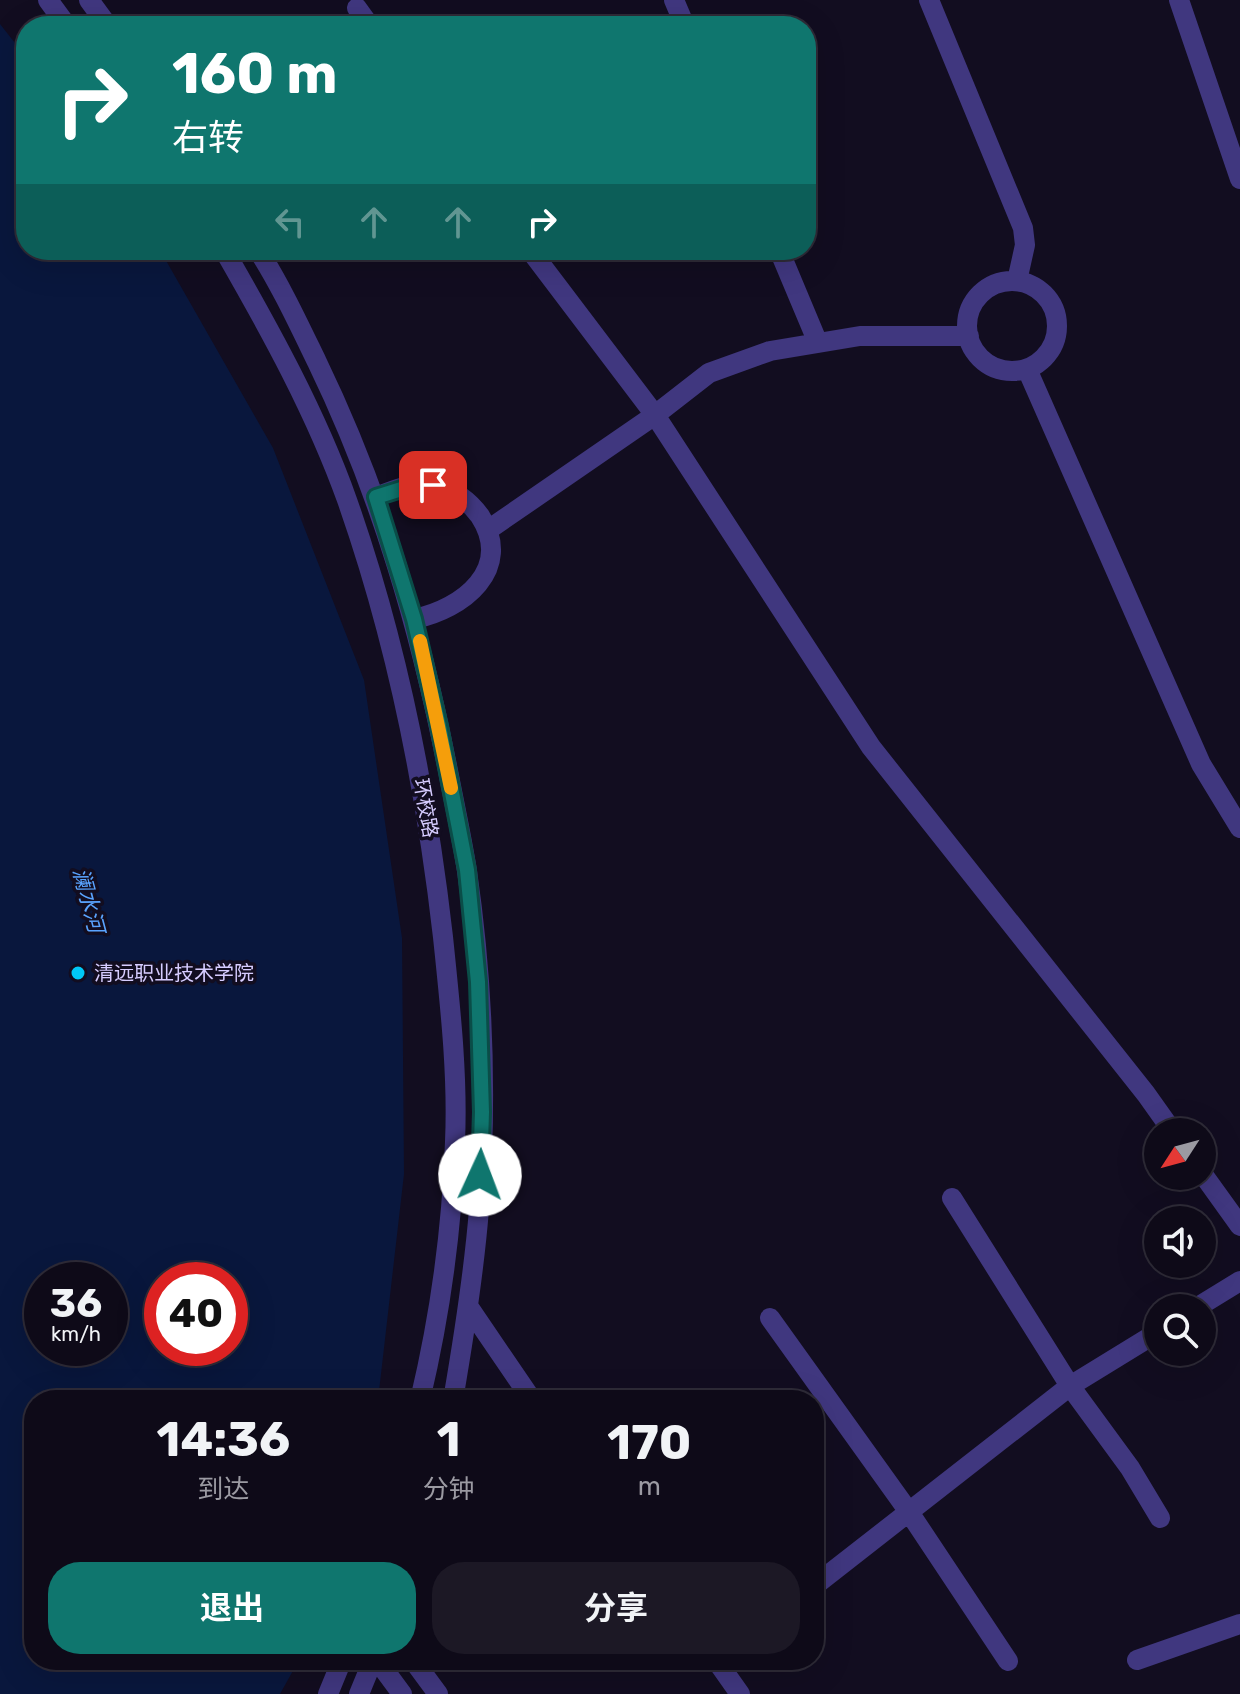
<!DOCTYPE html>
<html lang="zh">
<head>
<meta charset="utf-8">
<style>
  body { margin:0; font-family:Rubik,"Noto Sans SC",sans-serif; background:#1c1825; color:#f1f3f6; height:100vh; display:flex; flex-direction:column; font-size:30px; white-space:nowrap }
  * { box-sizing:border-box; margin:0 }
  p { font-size:26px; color:#9b9aa2 }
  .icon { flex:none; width:44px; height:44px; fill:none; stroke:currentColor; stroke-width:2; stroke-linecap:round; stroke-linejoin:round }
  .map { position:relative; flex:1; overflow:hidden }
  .details { position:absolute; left:24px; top:1390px; width:800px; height:280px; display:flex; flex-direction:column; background:#0e0a18; border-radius:32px; box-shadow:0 8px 32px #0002,0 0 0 2px #2e2b37 }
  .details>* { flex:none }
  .hud { position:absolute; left:16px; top:16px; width:800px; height:244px; border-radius:32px; box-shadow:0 8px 32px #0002,0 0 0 2px #2e2b37; background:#0f766e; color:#fff; overflow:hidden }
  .needle { width:52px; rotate:234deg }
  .buttons { position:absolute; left:1144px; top:1118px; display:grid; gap:16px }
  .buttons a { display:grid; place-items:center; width:72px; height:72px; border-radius:50%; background:#0e0a18; box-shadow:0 8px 32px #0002,0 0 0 2px #2e2b37; font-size:40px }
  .speed { position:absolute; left:24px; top:1262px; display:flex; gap:16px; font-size:40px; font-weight:700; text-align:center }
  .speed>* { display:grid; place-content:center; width:104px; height:104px; border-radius:50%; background:#0e0a18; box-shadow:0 8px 32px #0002,0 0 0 2px #2e2b37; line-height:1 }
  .speed small { font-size:20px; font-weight:400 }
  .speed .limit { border:12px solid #d22; background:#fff; color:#111 }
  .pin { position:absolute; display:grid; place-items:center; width:68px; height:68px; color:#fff; margin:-34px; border-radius:16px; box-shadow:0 4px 12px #0006 }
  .me { position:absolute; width:88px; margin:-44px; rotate:2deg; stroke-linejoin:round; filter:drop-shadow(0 0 6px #0008) }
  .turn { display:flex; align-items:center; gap:28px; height:168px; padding:0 24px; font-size:36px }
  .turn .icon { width:104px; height:104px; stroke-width:2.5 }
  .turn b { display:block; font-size:56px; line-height:68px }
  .lanes { display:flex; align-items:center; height:76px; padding:0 24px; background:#0003; justify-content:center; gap:40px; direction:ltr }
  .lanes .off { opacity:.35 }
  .eta { display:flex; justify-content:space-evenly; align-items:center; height:136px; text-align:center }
  .eta b { font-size:48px; font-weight:700; line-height:56px }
  .button { display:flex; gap:16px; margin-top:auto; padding:16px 24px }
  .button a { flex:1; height:92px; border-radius:32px; background:#0f766e; color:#fff; font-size:32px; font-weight:700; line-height:92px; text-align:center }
  .button a+a { background:#1c1825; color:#f1f3f6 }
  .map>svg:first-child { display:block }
  .water { fill:#09173d; fill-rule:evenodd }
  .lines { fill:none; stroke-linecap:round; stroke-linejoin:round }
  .minor { stroke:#40377f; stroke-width:20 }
  .route-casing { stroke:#0a4d48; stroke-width:20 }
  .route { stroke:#0f766e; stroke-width:14 }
  .slow { stroke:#f59e0b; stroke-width:14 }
  .poi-dot { fill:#00c8f7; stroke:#120d20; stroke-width:3 }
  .labels { text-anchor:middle; stroke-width:7; stroke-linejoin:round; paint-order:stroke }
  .street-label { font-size:20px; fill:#d6ccff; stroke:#120d20 }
  .poi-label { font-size:20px; fill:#d6ccff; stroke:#120d20; text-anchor:start }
  .water-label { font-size:22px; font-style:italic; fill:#5aa4ff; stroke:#120d20 }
</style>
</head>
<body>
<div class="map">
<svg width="1240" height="1694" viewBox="0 0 1240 1694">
  <rect width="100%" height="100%" fill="#120d20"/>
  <path class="water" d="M0,24L26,57V250H160L273,448L364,680L402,938L404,1174L378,1400H34V1660H299L280,1694H0ZM42,1280H110V1348H42ZM162,1280H230V1348H162Z"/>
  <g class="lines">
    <path class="minor" d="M48,0L67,26
      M89,0L108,26
      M674,0L685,26
      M929,0L1023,228L1025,245L1017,281
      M1179,0L1240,179
      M357,8L370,26
      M224,250C270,330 316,413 347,500C397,642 426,788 443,937C450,1005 458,1074 455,1142C452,1229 440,1316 420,1400
      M258,250C281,286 299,325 317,362C381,494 421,632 449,776C455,807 462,839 467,871C483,981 487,1097 479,1209C474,1273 464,1336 453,1400
      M530,250L655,415L871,747L1146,1094L1173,1132
      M779,250L818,343
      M967 326a45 45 0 1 1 90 0a45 45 0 1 1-90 0Z
      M1027,369L1201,764L1240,828
      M376,497C393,490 416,481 435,485C454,490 469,501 480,516C514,569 463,609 414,619
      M488,530L655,415L709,373L770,351L860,336H969
      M1202,1173L1240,1226
      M952,1198L1070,1386L1130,1468L1160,1518
      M1196,1308L1240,1281
      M470,1309L532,1400
      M770,1318L909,1512L1008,1661
      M814,1586L1070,1386L1158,1332
      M377,1660L402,1694
      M413,1660L438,1694
      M716,1660L740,1694
      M1137,1660L1240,1624
      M328,1694L342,1660
      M359,1694L373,1660"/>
  </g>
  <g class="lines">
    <g class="route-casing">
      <path id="route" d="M433,485L411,486L376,497L414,619L439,726L467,870L478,982L482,1112L480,1175"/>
    </g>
    <use href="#route" class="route"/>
    <path class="slow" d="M420,641L451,788"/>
  </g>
  <circle class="poi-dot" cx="78" cy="973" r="8"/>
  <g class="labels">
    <g class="street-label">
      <text transform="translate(426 808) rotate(80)" y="7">环校路</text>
    </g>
    <g class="poi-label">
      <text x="94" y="980">清远职业技术学院</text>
    </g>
    <g class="water-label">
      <text transform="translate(89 900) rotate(75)" y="8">澜水河</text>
    </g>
  </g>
</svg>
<div class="buttons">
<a><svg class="needle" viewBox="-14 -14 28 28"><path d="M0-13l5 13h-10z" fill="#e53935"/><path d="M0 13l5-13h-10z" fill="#9b9aa2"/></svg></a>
<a><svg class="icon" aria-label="sound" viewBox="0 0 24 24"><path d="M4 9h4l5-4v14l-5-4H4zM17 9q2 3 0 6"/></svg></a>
<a><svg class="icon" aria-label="search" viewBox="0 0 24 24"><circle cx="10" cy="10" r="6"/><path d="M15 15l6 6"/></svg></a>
</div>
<div class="speed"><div>36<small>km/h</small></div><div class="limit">40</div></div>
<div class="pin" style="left:433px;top:485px;background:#d93025"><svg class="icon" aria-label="arrive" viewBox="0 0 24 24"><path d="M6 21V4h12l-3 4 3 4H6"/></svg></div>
<svg class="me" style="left:480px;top:1175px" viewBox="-20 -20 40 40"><circle r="19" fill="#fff"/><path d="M0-13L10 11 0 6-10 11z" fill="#0f766e"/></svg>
<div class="hud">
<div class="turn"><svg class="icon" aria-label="right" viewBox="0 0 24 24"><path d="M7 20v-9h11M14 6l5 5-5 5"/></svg><div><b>160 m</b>右转</div></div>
<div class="lanes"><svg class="icon off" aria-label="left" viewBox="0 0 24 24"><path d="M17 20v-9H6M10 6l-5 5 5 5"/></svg><svg class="icon off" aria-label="ahead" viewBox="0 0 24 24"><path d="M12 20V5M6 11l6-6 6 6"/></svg><svg class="icon off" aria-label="ahead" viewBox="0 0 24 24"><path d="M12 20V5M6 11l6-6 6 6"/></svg><svg class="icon" aria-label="right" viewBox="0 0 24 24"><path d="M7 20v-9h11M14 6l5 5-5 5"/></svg></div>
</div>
<section class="details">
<div class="eta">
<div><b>14:36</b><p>到达</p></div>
<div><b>1</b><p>分钟</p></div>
<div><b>170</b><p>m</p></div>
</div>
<div class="button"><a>退出</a><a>分享</a></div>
</section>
</div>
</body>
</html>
